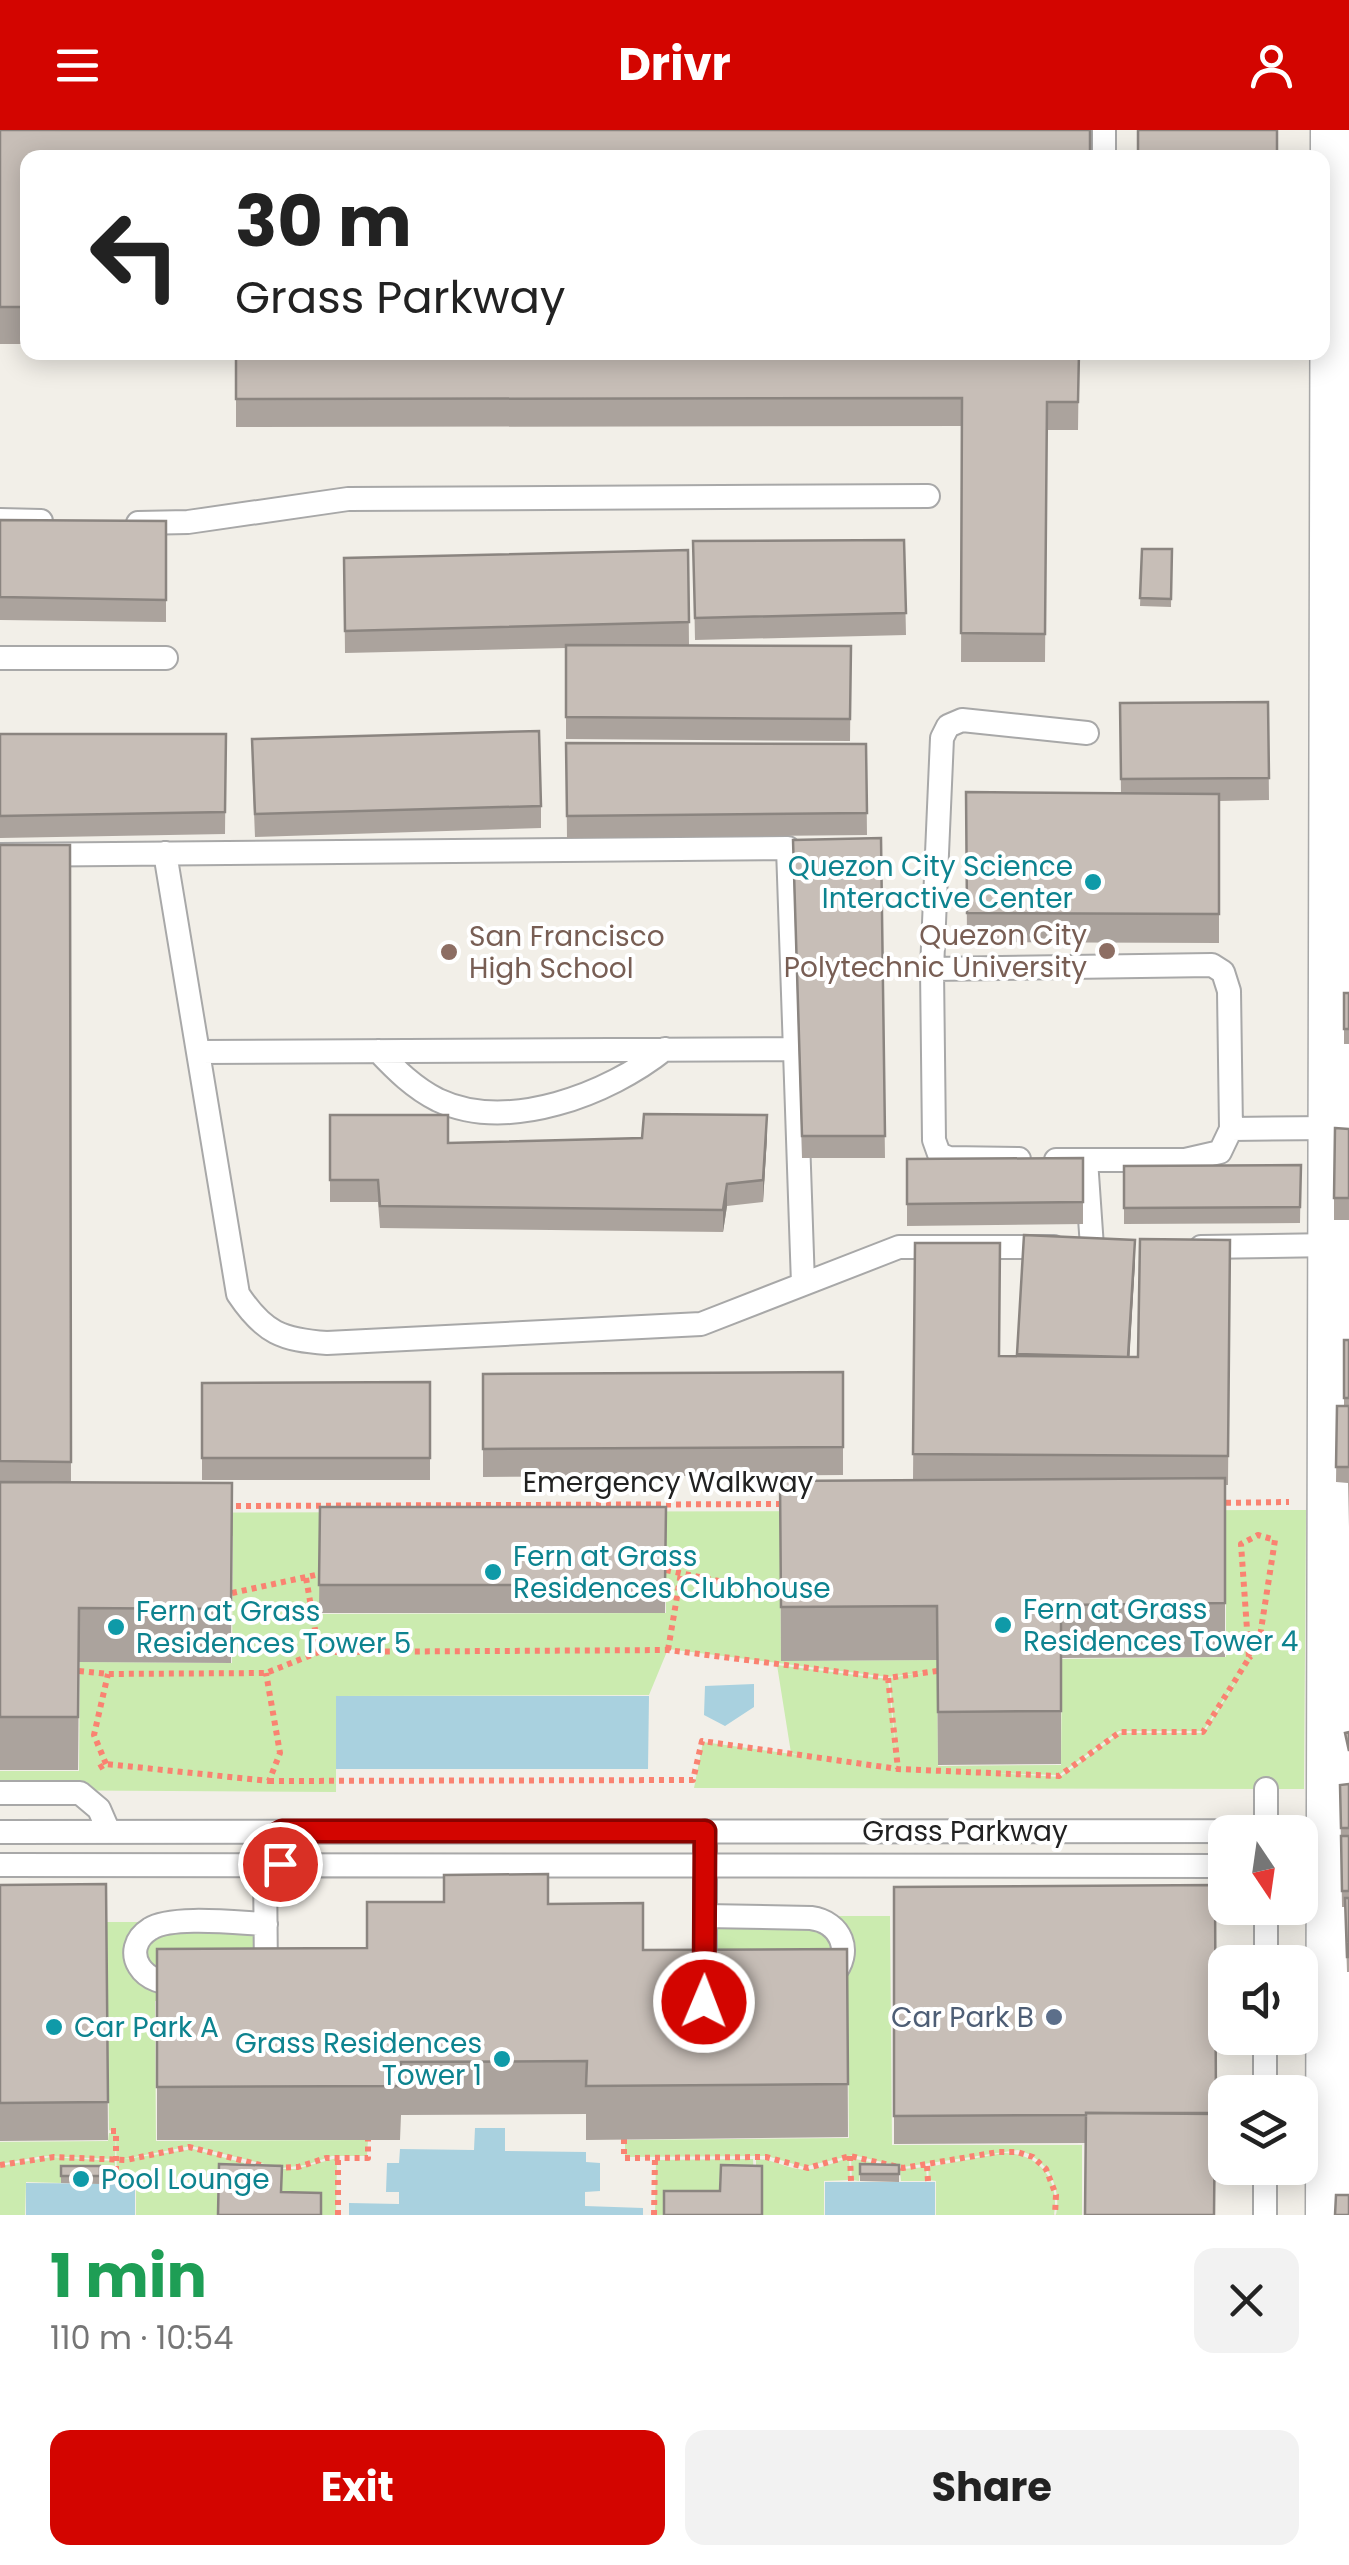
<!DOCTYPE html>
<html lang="en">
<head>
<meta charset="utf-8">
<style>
  body { margin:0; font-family:Poppins,sans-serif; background:#f2f2f2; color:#222; height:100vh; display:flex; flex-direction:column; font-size:38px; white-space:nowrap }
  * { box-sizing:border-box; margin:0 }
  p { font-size:32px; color:#767676 }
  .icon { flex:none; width:55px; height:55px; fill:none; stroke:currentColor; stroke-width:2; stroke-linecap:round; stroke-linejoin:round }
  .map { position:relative; height:2085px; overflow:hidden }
  .panel { display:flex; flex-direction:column; background:#fff; flex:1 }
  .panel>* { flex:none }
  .hud { position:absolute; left:20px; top:20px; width:1310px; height:210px; border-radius:20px; box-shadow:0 5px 25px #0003; background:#fff; color:#222; overflow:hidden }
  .needle { width:65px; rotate:167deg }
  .tools { position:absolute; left:1208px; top:1685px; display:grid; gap:20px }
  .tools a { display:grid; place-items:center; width:110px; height:110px; border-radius:20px; background:#fff; box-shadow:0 5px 25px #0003; font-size:50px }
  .pin { position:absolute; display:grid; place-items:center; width:85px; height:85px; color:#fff; margin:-42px; border:5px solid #fff; border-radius:50%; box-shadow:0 2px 10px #0007 }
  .me { position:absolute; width:110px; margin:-55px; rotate:1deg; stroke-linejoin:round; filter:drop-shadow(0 0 8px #0008) }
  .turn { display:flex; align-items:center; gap:35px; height:210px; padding:0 50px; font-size:45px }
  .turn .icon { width:130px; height:130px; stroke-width:2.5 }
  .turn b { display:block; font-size:70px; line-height:85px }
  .round { display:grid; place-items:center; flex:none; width:105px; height:105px; border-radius:20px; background:#f2f2f2 }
  .headline { display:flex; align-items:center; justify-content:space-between; height:170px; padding:0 50px }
  h1 { font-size:60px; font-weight:700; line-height:75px; color:#1e9e55 }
  .primary-button { display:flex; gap:20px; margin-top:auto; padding:20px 50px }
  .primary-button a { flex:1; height:115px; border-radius:20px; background:#d30500; color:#fff; font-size:40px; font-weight:700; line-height:115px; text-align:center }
  .primary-button a+a { background:#f2f2f2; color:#222 }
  header { display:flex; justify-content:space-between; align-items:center; height:130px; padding:0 50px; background:#d30500; color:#fff; font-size:45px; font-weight:700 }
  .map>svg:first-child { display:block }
  .grass { fill:#cbebaf; fill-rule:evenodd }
  .water { fill:#a9d1df }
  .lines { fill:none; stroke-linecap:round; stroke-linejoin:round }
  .lane-casing { stroke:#a8a8a8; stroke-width:26 }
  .street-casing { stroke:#a8a8a8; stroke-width:51 }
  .path { stroke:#fa8271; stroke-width:6; stroke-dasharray:5 5; stroke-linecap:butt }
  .lane { stroke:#fff; stroke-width:22 }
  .street { stroke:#fff; stroke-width:48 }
  .wall { fill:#aba39d }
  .shaded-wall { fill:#8b8580 }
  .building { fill:#c7beb7; stroke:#8b8580; stroke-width:2.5 }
  .route-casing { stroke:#890300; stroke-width:25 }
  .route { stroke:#d30500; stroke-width:18 }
  .culture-dot { fill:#0f9aa8; stroke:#fff; stroke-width:4 }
  .education-dot { fill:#8d6e63; stroke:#fff; stroke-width:4 }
  .service-dot { fill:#5c6f8a; stroke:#fff; stroke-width:4 }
  .labels { text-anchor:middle; stroke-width:8; stroke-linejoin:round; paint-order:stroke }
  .culture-label { font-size:28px; fill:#0d838f; stroke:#fff; text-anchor:start }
  .education-label { font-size:28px; fill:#785e54; stroke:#fff; text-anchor:end }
  .street-label { font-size:28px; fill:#212121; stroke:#fff }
  .service-label { font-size:28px; fill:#4e5e75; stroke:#fff; text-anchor:end }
</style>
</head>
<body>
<header><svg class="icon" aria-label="menu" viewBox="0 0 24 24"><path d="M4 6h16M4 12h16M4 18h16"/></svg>Drivr<svg class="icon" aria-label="person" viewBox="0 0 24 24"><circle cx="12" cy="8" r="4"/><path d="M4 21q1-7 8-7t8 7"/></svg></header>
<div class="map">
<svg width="1349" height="2085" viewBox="0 0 1349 2085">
  <rect width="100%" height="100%" fill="#f2efe8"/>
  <path class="grass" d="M1306,1380L1304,1659L694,1658L703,1612L799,1625L791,1623L777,1535L888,1549L896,1625L890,1548L926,1542L888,1547L668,1519L649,1565L336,1566V1662L0,1660V1641H79L80,1532L232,1533L233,1406L0,1383ZM1226,1401V1527L1062,1529L1061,1635L938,1636L937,1530L781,1531L780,1404ZM320,1405H666V1483L320,1484ZM1244,1538L1204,1603H1120L1060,1647L996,1643L1059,1645L1119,1601H1203Z
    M827,1786H890L892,2015H1082V2085H1056C1062,2056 1047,2028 1018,2020L903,2037L853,2025L804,2037L767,2026L625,2027V2010L849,2008L848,1870L746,1871L843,1840Z
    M709,1790L822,1795L837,1828L708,1870Z
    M107,1792H151L134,1832L232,1870L155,1871L156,2011L368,2010L367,2026H332L306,2035L281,2038L191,2016L119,2030L193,2019L244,2033L243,2049H218L217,2085H136V2053H117L116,2004L115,2029L43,2026L0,2034V2012L108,2011L109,2003H117L109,2000Z
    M263,1798L264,1870L166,1848L142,1827L153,1801Z
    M1003,2023C1039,2023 1060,2049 1054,2085H936V2051L929,2050L928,2037Z
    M51,2027L115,2031V2053H101L100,2043H62L61,2053L26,2052L25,2085H0V2036Z
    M337,2028L336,2085H322V2077L282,2075V2050L246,2049V2034L271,2039H295Z
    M849,2028L850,2050L824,2051V2085H763V2050L756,2049V2029C772,2029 783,2037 798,2039C817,2042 832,2032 849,2028Z
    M851,2028L903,2039L926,2037L927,2051H901L900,2041H860L859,2051L852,2050Z
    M753,2029L754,2050H719L720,2075H663V2085H655L656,2030Z"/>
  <path class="water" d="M754,1554V1577L725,1596L704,1585L705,1556Z
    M336,1566H649L648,1639H336Z
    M475,1998H505V2021L586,2022V2032L600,2033V2061L585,2062V2076L643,2078V2085H349V2073L399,2074V2062H386L387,2033H399L400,2019L474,2020Z
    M825,2052H935V2085H825Z
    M26,2053L135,2054V2085H26Z"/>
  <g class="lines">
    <g class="lane-casing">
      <path id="lane" d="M1104,0V28
        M0,390L41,391
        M138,393L188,392L348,369L928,366
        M0,528H166
        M165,723L238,1164C264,1203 282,1210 327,1213L701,1194L899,1117H1054
        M0,725L788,718L803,1154
        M932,839L1212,835L1223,842L1229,861L1231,999L1220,1022L1185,1030H1056
        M378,921C396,940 414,958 438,970C508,1003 609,964 665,919
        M198,922L794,919
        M1231,999L1332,998
        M1019,1029L949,1028L939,1024L934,1010L932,839L942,608L948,596L962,590L1087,603
        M1086,1030L1092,1117
        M1201,1117L1332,1115
        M0,1663H80L99,1679L109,1702
        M0,1702L1328,1701
        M1266,1702V1659
        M265,1734L266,1846
        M0,1735L1225,1736
        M705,1786L811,1788C841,1792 854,1822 832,1846
        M1266,1832V1778
        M705,1849V1701
        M184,1851C142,1861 118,1819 150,1799C171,1785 240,1793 266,1794
        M1265,1962V1908
        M1216,1989H1225
        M1265,2085V2038"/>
    </g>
    <g class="street-casing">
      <path id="street" d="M1330,2085L1335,0"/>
    </g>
    <path class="path" d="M1216,1373L1289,1372
      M226,1376L789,1374
      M666,1440L781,1464
      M306,1448L319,1522
      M232,1463L320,1444
      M668,1520L681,1443
      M79,1541L108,1544L266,1543L319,1522L668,1520L888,1548L937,1541
      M888,1548L898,1639
      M106,1634L94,1605L108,1544
      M99,1638L106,1634L269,1651L280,1623L266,1543
      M269,1651L693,1650L702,1611L898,1639L1059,1646L1120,1602H1203L1249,1528L1241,1414L1258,1405L1275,1410L1258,1519L1249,1528
      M101,2001H116V2054
      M624,2009V2028L766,2027L808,2038L850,2026L903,2038L998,2022H1017L1033,2027L1046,2039L1056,2065L1055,2085
      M850,2026L851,2051
      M0,2035L54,2027L126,2030L189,2017L264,2036
      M927,2036L928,2051
      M276,2038L298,2037L326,2028H368V2009
      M338,2085V2027
      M654,2085L655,2028"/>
    <use href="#lane" class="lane"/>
    <use href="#street" class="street"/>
  </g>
  <path class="wall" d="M0,0L28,28V214H0Z
    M236,222H1079L1078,300H1047L1045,532H961L962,296L236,297Z
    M0,390L166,391V492L0,490Z
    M904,410L906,505L695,510L693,411Z
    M1142,419H1172L1171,477L1140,476Z
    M688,420L689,515L851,516L850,611L566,609V518L345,523L344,428Z
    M1268,572L1269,670L1219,671V813L967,812L966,662L1121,663L1120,573Z
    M0,604H226L225,704L0,708Z
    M566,613L866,614L867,705L567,708Z
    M252,631L541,676V698L255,707Z
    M881,708L885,1028H802L793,733Z
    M0,715H70L71,1352L232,1353L231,1533L79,1532L78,1640H0Z
    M1344,863H1349V914H1344Z
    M330,985L448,1013L767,1007L763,1072L727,1076L723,1102L380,1098L378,1072H330Z
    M1349,999V1090H1334V1068Z
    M1083,1028V1094L907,1096V1029Z
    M1301,1035L1300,1093L1124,1094V1036Z
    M1024,1105L1135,1132L1129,1227H1138L1230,1110L1228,1355H1225V1527L1061,1528V1634L938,1635L937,1530L781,1531L780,1351L913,1350L915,1113L999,1226H1017Z
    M1344,1210H1349V1397L1348,1353L1336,1352L1337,1276H1344Z
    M843,1242V1345L483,1347V1244Z
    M430,1252V1350H202V1253Z
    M320,1377H666L665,1483H319Z
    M1349,1654V1842H1347L1345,1777H1342L1340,1655Z
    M106,1754L108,2010L0,2011V1755Z
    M1215,1755L1086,2013L894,2014V1757Z
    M548,1774L643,1820L847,1819L848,2007L586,2010V1984L401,1985L400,2010H157V1819L367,1818Z
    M860,2034L899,2035V2052L860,2051Z
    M61,2036H100V2054L61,2053Z"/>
  <path class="shaded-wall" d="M767,985V1007L763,1072V1050Z
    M727,1054V1076L723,1102V1080Z
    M1135,1110V1132L1128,1252V1229Z"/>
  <path class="building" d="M0,0H1090V28H28V177H0Z
    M1138,0H1277V28H1138Z
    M236,222H1079L1078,272H1047L1045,504L961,503L962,268L236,269Z
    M0,390L166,391V470L0,467Z
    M904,410L906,483L695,488L693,411Z
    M1142,419H1172L1171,469L1140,468Z
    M688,420L689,492L345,501L344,428Z
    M566,515L851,516L850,589L566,587Z
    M1268,572L1269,648L1121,649L1120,573Z
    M539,601L541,676L255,684L252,609Z
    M0,604H226L225,682L0,686Z
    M566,613L866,614L867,683L567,686Z
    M966,662L1219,664V784L967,783Z
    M881,708L885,1006H802L793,710Z
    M0,715H70L71,1332L0,1331Z
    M1344,863H1349V899H1344Z
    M644,984L767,985L763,1050L727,1054L723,1080L380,1076L378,1050H330V985H448V1013L642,1008Z
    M1335,998L1349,999V1068H1334Z
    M1083,1028V1072L907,1074V1029Z
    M1301,1035L1300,1077L1124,1078V1036Z
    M1024,1105L1135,1110L1128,1227L1017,1224Z
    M1140,1109L1230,1110L1228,1326L913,1324L915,1113H1000L999,1226L1138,1227Z
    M1344,1210H1349V1268H1344Z
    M843,1242V1317L483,1319V1244Z
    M430,1252V1328H202V1253Z
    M1337,1276H1349V1337H1336Z
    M1225,1348V1473L1061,1475V1581L938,1582L937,1476L781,1477L780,1351Z
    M0,1352L232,1353L231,1479L79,1478L78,1587H0Z
    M320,1377H666L665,1455H319Z
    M1349,1602V1621L1345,1603Z
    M1349,1654V1698H1341L1340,1655Z
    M1341,1706H1349V1761H1342Z
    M548,1744V1774L643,1773V1820L847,1819L848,1954L586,1956L587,1931L401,1932L400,1956L157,1957V1819L367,1818V1772H444V1745Z
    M1300,1747H1303L1302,1762H1300Z
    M106,1754L108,1972L0,1973V1755Z
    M1215,1755L1216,1984L1086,1983V1985L894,1986V1757Z
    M1345,1768H1349V1827H1347Z
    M1086,1983H1215L1214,2085H1085Z
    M219,2034L282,2036L281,2062L321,2063V2085H218Z
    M860,2034L899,2035V2044H860Z
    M721,2035L762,2036V2085H664V2061H720Z
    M61,2036H100V2046H61Z
    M1336,2065H1349V2085H1335Z"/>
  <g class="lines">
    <g class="route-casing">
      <path id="route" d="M280,1734L268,1728L265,1718L268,1709L282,1701H705L704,1872"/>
    </g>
    <use href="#route" class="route"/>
  </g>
  <g class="culture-dot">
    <circle cx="1093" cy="752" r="10"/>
    <circle cx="493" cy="1442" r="10"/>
    <circle cx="1003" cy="1495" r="10"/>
    <circle cx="116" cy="1497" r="10"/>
    <circle cx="54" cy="1897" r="10"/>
    <circle cx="502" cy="1929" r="10"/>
    <circle cx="81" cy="2049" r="10"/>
  </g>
  <g class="education-dot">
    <circle cx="1107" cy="821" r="10"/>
    <circle cx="449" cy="822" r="10"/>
  </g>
  <circle class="service-dot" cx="1054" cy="1887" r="10"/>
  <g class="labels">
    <g class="culture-label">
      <text x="1073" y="746" text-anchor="end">Quezon City Science<tspan x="1073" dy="32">Interactive Center</tspan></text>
      <text x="513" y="1436">Fern at Grass<tspan x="513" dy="32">Residences Clubhouse</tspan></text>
      <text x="1023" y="1489">Fern at Grass<tspan x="1023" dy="32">Residences Tower 4</tspan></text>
      <text x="136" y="1491">Fern at Grass<tspan x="136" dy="32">Residences Tower 5</tspan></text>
      <text x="74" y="1907">Car Park A</text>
      <text x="482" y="1923" text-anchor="end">Grass Residences<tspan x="482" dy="32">Tower 1</tspan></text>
      <text x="101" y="2059">Pool Lounge</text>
    </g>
    <g class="education-label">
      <text x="1087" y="815">Quezon City<tspan x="1087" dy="32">Polytechnic University</tspan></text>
      <text x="469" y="816" text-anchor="start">San Francisco<tspan x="469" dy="32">High School</tspan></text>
    </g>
    <g class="street-label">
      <text x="668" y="1362">Emergency Walkway</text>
      <text x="965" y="1711">Grass Parkway</text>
    </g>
    <g class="service-label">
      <text x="1034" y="1897">Car Park B</text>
    </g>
  </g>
</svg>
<div class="tools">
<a><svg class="needle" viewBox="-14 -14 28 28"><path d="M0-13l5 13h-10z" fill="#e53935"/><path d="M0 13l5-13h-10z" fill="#767676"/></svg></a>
<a><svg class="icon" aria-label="sound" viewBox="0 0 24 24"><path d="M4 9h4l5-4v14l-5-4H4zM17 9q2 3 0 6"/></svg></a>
<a><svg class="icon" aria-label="layers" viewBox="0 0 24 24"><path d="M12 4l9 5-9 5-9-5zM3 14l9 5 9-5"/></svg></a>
</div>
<div class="pin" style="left:280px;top:1734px;background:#d93025"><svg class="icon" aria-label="arrive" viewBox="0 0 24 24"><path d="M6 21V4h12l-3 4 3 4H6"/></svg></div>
<svg class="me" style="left:704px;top:1872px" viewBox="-20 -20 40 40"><circle r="17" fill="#d30500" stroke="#fff" stroke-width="3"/><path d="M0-11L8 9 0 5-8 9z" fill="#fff"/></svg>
<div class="hud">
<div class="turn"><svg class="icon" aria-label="left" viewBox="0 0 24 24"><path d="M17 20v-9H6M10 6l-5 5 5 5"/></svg><div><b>30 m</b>Grass Parkway</div></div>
</div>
</div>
<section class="panel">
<div class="headline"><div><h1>1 min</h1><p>110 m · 10:54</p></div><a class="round"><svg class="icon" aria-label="close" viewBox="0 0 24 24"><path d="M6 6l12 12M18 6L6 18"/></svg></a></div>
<div class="primary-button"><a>Exit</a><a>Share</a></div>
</section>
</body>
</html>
